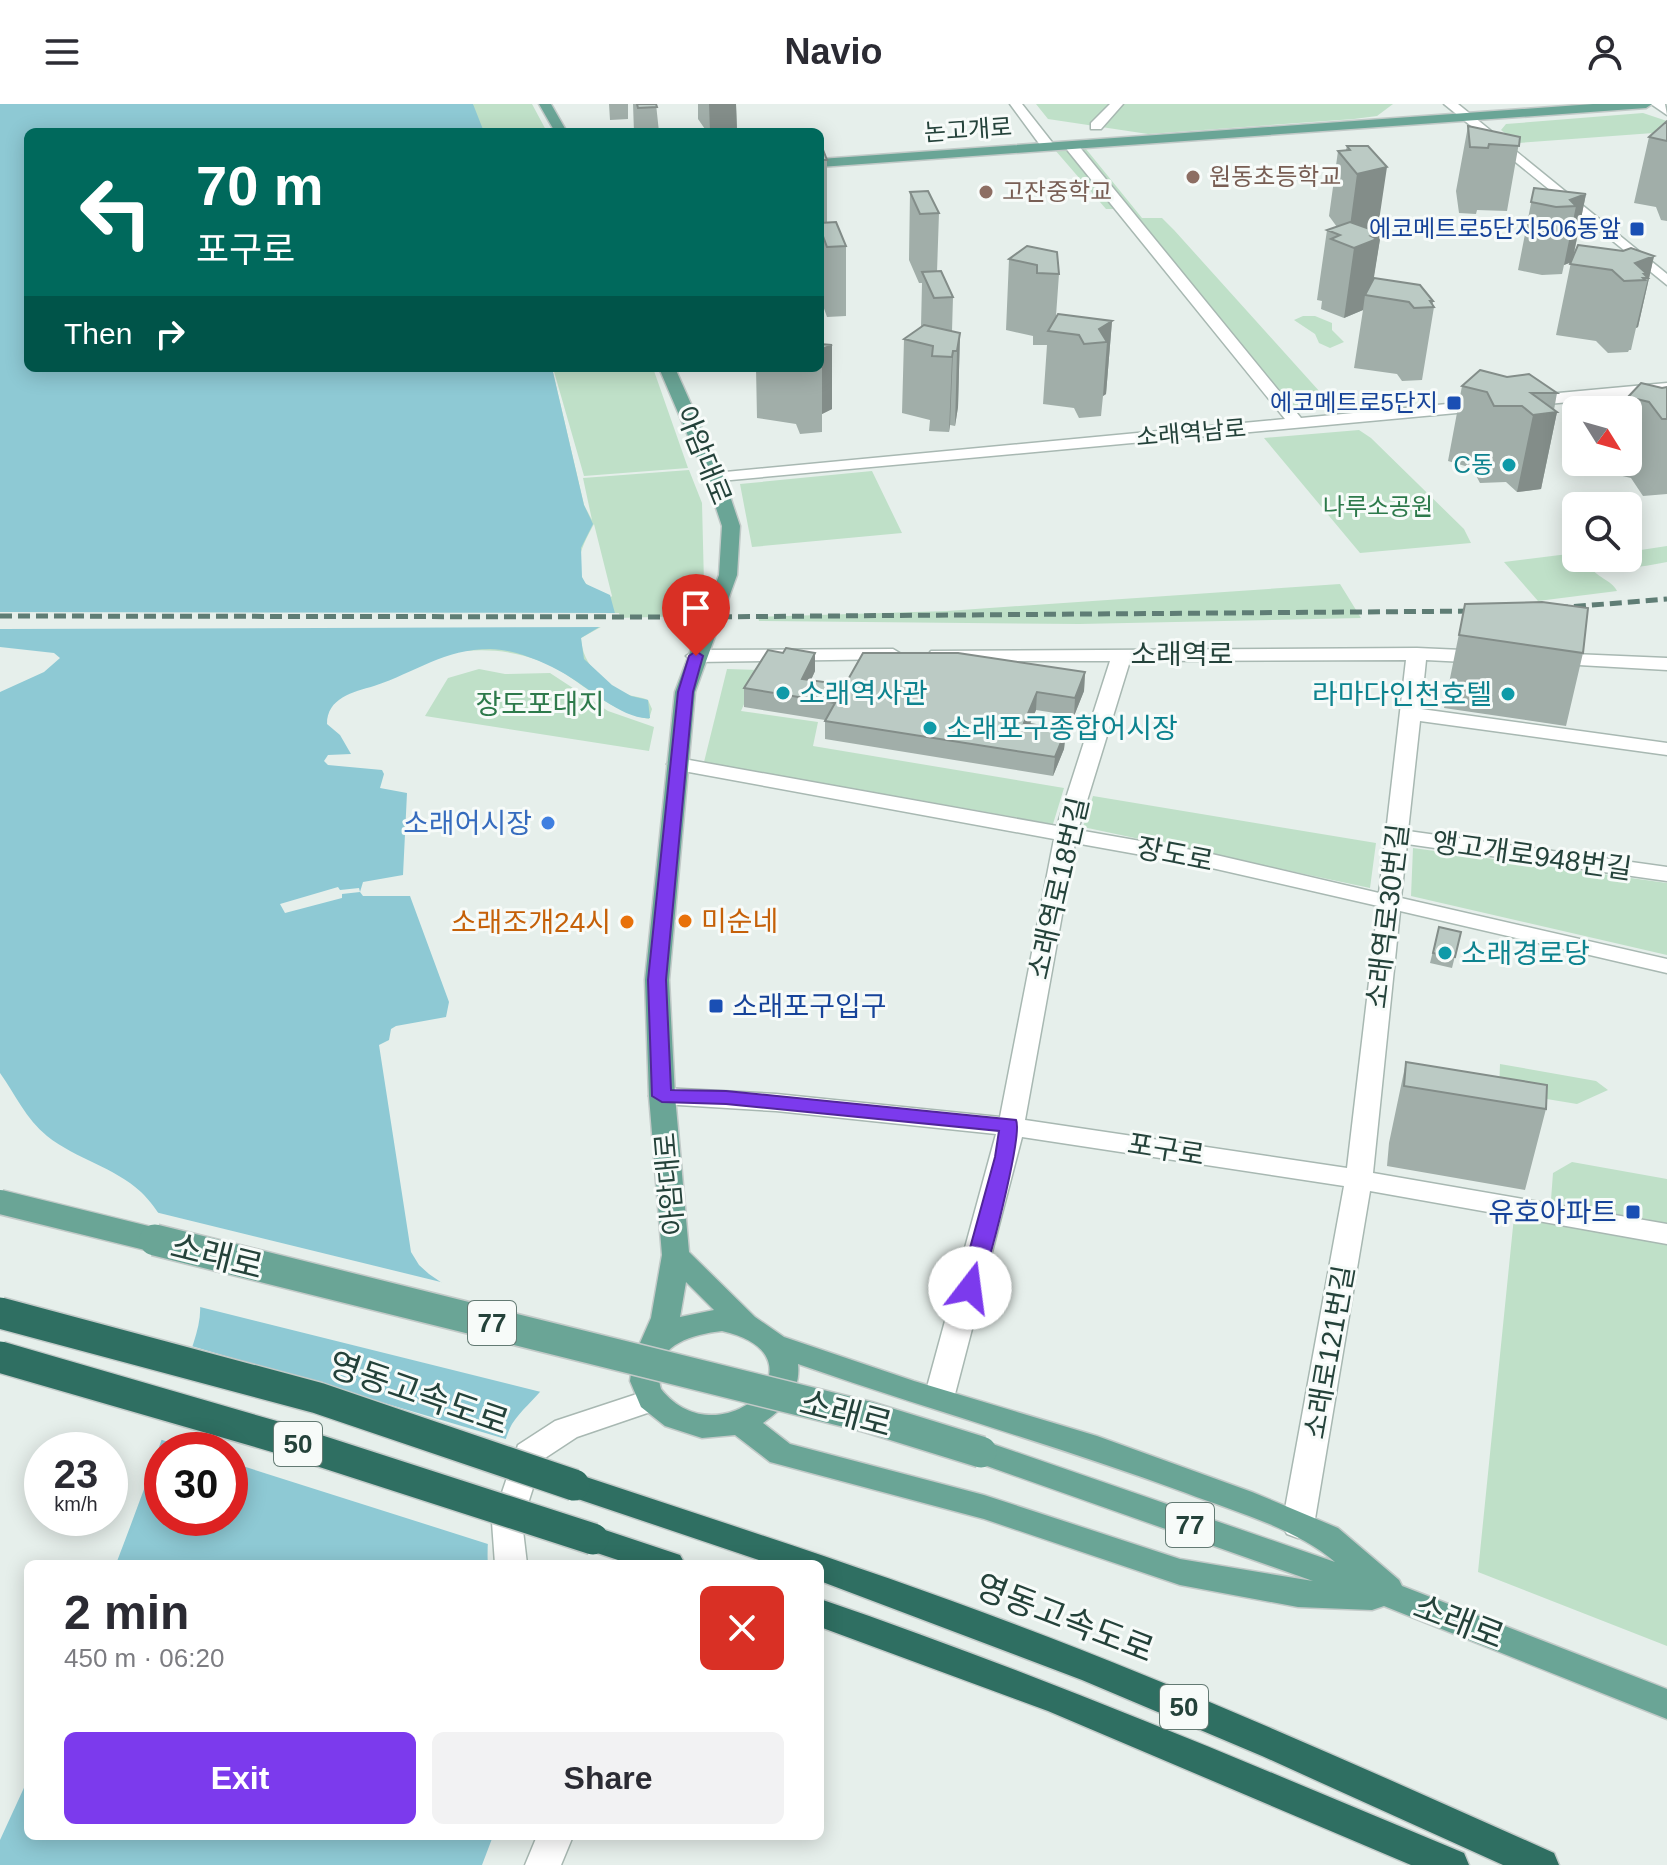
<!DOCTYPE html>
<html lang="en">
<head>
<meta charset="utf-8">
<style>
  body { margin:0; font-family:Helvetica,"Noto Sans KR",sans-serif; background:#f2f2f3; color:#2b2b33; height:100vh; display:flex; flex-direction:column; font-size:30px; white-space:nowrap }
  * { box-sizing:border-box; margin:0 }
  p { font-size:26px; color:#7c7c81 }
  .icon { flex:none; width:44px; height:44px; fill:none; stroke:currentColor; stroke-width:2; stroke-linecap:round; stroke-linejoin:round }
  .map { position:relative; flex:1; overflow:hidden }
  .drawer { position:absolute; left:24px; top:1456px; width:800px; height:280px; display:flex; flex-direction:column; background:#fff; border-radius:12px; box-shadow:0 4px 20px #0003 }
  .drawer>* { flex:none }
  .guide { position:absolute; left:24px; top:24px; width:800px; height:244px; border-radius:12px; box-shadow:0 4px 20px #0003; background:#00695c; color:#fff; overflow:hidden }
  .needle { width:52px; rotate:127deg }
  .fabs { position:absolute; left:1562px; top:292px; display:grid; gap:16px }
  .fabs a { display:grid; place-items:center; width:80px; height:80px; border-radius:12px; background:#fff; box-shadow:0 4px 20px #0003; font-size:40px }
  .speed { position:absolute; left:24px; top:1328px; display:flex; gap:16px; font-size:40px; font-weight:700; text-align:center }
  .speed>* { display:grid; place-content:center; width:104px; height:104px; border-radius:50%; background:#fff; box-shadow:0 4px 20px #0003; line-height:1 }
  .speed small { font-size:20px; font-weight:400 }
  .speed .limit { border:12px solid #d22; background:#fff; color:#111 }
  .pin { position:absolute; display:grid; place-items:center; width:68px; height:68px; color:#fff; margin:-82px -34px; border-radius:50% 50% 50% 0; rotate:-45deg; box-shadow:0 0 8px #0007 }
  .pin .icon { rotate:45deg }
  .me { position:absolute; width:88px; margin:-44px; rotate:15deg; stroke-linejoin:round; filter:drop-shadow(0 0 6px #0008) }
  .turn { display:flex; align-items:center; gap:28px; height:168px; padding:0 40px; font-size:36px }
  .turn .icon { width:104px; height:104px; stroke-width:2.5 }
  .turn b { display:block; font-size:56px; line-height:68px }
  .then { display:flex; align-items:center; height:76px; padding:0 40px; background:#0003; gap:16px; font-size:30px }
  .round { display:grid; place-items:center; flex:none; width:84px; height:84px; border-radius:12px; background:#f2f2f3 }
  .summary { display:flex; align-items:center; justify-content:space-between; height:136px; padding:0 40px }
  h1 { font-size:48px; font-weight:800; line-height:60px }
  .button { display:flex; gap:16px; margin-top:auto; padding:16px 40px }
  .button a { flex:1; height:92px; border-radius:12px; background:#7c3aed; color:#fff; font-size:32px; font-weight:800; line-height:92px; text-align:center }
  .button a+a { background:#f2f2f3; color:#2b2b33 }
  header { display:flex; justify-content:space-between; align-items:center; height:104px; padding:0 40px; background:#fff; font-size:36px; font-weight:800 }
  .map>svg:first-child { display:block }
  .green { fill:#bfe0c8; fill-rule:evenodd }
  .water { fill:#8ec9d4; fill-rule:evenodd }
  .pier { fill:#e6efeb }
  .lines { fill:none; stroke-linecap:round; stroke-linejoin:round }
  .minor-casing { stroke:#a8b8b2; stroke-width:3 }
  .major-casing { stroke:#c2cac8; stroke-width:3 }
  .highway-casing { stroke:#c2cac8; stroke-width:3 }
  .minor { fill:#fff; fill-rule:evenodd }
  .major { fill:#6aa596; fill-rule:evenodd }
  .highway { fill:#2f6f62; fill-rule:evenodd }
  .rail { stroke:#5f7d75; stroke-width:5; stroke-dasharray:12 6; stroke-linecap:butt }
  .major-bridge-far1-casing { stroke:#c2cac8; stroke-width:27; stroke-linecap:butt }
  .major-bridge-casing { stroke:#c2cac8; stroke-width:34; stroke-linecap:butt }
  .highway-bridge-casing { stroke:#c2cac8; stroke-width:34; stroke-linecap:butt }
  .major-bridge-far1 { stroke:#6aa596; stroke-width:24 }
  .major-bridge { stroke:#6aa596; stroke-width:31 }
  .highway-bridge { stroke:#2f6f62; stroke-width:31 }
  .wall { fill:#a1aea9 }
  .shaded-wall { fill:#838d89 }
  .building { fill:#bbcac4; stroke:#838d89; stroke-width:2 }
  .route { fill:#7c3aed; stroke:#51269a; stroke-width:2 }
  .education-dot { fill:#8d6e63; stroke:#f7fbf9; stroke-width:3 }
  .transit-dot { fill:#1a4fb4; stroke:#f7fbf9; stroke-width:3 }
  .culture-dot { fill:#0f9aa8; stroke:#f7fbf9; stroke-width:3 }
  .shop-dot { fill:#3f7fe0; stroke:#f7fbf9; stroke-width:3 }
  .food-dot { fill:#e8710a; stroke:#f7fbf9; stroke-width:3 }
  .labels { text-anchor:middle; stroke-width:6; stroke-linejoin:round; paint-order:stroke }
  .far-street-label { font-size:24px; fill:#24423a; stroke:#f7fbf9 }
  .far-education-label { font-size:24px; fill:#785e54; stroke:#f7fbf9; text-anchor:start }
  .far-transit-label { font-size:24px; fill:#164399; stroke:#f7fbf9; text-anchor:end }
  .far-culture-label { font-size:24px; fill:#0d838f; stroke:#f7fbf9; text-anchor:end }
  .far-park-label { font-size:24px; fill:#2d7a4b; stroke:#f7fbf9 }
  .shield { fill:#f7fbf9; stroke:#637a73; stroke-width:2 }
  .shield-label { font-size:26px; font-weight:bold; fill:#24423a }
  .street-label { font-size:28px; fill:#24423a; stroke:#f7fbf9 }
  .culture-label { font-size:28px; fill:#0d838f; stroke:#f7fbf9; text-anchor:start }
  .park-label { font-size:28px; fill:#2d7a4b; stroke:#f7fbf9 }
  .shop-label { font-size:28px; fill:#366cbe; stroke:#f7fbf9; text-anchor:end }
  .food-label { font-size:28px; fill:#c56008; stroke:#f7fbf9; text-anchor:start }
  .transit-label { font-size:28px; fill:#164399; stroke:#f7fbf9; text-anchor:start }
  .near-street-label { font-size:34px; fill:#24423a; stroke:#f7fbf9 }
</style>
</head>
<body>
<header><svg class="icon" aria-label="menu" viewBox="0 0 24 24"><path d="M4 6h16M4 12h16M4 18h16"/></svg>Navio<svg class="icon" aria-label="person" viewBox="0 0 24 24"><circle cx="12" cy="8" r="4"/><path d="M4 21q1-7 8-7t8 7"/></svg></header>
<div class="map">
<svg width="1667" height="1761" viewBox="0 0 1667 1761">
  <rect width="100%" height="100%" fill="#e6efeb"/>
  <path class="green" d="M474,0H532L547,28H380Z
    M1036,0H1393L1377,12L1354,15L1148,30L1048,15Z
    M1643,9L1667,17V28L1518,39L1501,26L1506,20Z
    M1086,45L1142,114H1162L1174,126L1329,298L1276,304L1119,111L1114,105H1106L1055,46Z
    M1303,212H1315L1332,219V226L1344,238L1330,244L1319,239L1315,230L1294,216Z
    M552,264L584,401L592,416L583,374L689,366L702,399L704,480L691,512L617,514L581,534C582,561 605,581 629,591C636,593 642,593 648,596L652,605L649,615C618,610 592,588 567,571C538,551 500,544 466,547ZM594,420L612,492L611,493C604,487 587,484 583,476C572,458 586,435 594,420Z
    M553,264H653L688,364L584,372Z
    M1359,326L1371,334L1464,425L1471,439L1360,449L1264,334Z
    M872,367L902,429L752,443L740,380Z
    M1667,442V458C1648,461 1626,469 1612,454H1628V448Z
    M1576,449V454H1593L1589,461C1596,474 1611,475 1617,487L1538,497L1504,458Z
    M1340,480L1361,514L1079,520L759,517L758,513L947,507Z
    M479,565L505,570L550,569L608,607L654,623L649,647L425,612L448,574Z
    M727,565L759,566L741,607L818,618L813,642L1064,684L1053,720L704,658Z
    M1093,692L1376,739L1370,784L1083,723Z
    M1413,744L1667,779V851L1411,792Z
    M1500,960L1596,977L1608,986L1577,1000L1499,987Z
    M1572,1058L1667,1075V1542L1478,1468L1515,1103L1550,1109L1553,1069Z"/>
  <path class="water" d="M0,0H473L484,28H28V264H552L584,401L593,420L581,444L582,473L586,480L610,491L616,513L581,534L584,555L612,581L631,592L648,596L650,614C625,617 586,582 565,570C544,558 514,545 490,545C444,545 416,568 374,582C353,588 327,594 327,620L340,631L351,650L328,651L324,657L328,661L382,666L384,670L380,684L407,689L403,771L363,778L360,788L363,792H410L449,898L446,913L396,922L391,925L389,936L379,941L411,1148L419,1161L429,1170L544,1249V1283C534,1296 521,1306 512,1320C498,1345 485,1431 488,1460H116C140,1397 163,1335 183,1271C189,1249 202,1223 200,1200C198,1170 163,1109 141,1088C114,1063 76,1055 47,1032C26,1015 15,990 0,969V588L44,568L60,554L54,549L0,543ZM162,1346H230V1414H162Z
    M28,1675V1732H493L482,1761H0V1736Z"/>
  <path class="pier" d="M0,508L619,509L620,513L610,523L0,525Z
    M338,783L340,786L359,784L360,788L342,790V794L285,809L280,800Z
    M151,1107L453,1181L547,1246L555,1257V1270L545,1289L196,1202L191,1177Z
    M188,1241L509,1336L491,1441L230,1358V1346H194L159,1335Z"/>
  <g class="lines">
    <g class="minor-casing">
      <path id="minor" d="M1010,0H1022L1055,42L1053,45H1043Z
        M1110,0H1123L1101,25H1091V19Z
        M1444,0H1458L1667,170V181Z
        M1651,0H1665L1667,11Z
        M1073,40L1078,41L1301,314L1489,296L1497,301L1489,306L709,378L706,374L709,370L715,369L1285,315L1068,47L1066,44Z
        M1667,279V289L1526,302L1518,297L1526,292Z
        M1417,544L1485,547L1495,553L1485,559L1426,556L1421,605L1667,639V651L1420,617L1408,727L1667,763V777L1407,740L1401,794L1667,855V869L1400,807L1373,1069L1667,1120V1140L1370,1087L1314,1421L1309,1430L1298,1434L1287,1430L1282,1421L1344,1082L1022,1033L954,1294L949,1302L939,1305L929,1302L924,1294L996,1030L776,1007L662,1000L653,998L649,992L653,986L662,984L776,990L1000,1013L1054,735L678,666L667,660L678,654L1057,722L1110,557H938L928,551L931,547ZM1406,556L1379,789L1203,748L1078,726L1130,557ZM1075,739L1203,762L1378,802L1347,1064L1025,1016Z
        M893,545L903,551L900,555L696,558L686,552L696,546Z
        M1550,549L1667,554V566L1543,559L1540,555L1543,551Z
        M652,1285L662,1288L667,1296L662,1304L577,1333L542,1356L522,1418L527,1460H495L492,1418L518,1341L555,1317Z
        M537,1732H573L561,1761H525Z"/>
    </g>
    <g class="major-casing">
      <path id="major" d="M539,0H551L567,28H555Z
        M1593,0H1652L1646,4L820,63V55Z
        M659,264H675L724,374L740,422L737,471L695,588L669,876L675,992L689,1148L755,1213L784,1233L914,1277L1097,1332L1252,1388L1338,1424L1399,1476L1402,1482L1667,1585V1615L1384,1502L1372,1506L1298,1503L1180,1481L984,1415L770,1358L735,1331L702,1334L665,1322L641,1303L630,1277L633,1255L651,1214L662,1151L649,992L645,876L675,588L719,471L722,422L706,374ZM686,1178L714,1206L680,1213ZM722,1227C834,1252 721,1360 661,1285C649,1243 688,1231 722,1227ZM798,1260C927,1305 1058,1342 1186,1389C1236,1408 1295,1424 1335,1458L981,1336L970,1340L966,1348L970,1356L1313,1477L1180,1455L984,1391L790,1340L763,1319C784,1304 801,1288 798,1260Z"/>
    </g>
    <g class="highway-casing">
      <path id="highway" d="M574,1369C721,1418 869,1465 1014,1520C1197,1589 1375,1669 1554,1749L1559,1761H1503L1262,1652L1082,1576L820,1477V1460H771L563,1390L559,1381L563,1372Z
        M593,1422L680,1451L685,1460H630L582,1444L577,1435L582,1426Z
        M820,1495C1039,1570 1251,1660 1464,1749L1469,1761H1411L1048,1607L820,1523Z"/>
    </g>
    <use href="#minor" class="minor"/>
    <use href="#major" class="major"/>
    <use href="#highway" class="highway"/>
    <path class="rail" d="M1556,504L1667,495
      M0,512L693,513L1484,507"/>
    <g class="major-bridge-far1-casing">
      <path id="major-bridge-far1" d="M0,1098L163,1138"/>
    </g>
    <g class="major-bridge-casing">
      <path id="major-bridge" d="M155,1136L868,1313L981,1348"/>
    </g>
    <g class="highway-bridge-casing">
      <path id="highway-bridge" d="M0,1209L318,1294L574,1381
        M0,1253L283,1335L593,1435"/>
    </g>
    <use href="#major-bridge-far1" class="major-bridge-far1"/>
    <use href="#major-bridge" class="major-bridge"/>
    <use href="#highway-bridge" class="highway-bridge"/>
  </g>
  <path class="wall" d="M609,0H628V15L610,16Z
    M633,0H656L659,28H634Z
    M698,0H736L737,27L707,28L698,15Z
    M1667,17V117L1661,116L1656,103L1634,99L1649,33Z
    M1468,22L1520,33L1507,107L1477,106L1476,110L1459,109L1456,87Z
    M820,38L827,56V119L846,142V212L827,213L820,193Z
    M1347,42H1368L1377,127L1381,129L1373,176L1433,197V201L1434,203L1422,276L1402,277L1397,270L1354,264L1363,206L1344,214L1321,205L1322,197L1317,196L1327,126L1337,123L1329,112L1338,47L1346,46Z
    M1534,84L1586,90L1573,154L1654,152L1638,223L1636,224L1631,246H1629L1628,248L1608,249L1596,237L1556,231L1571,158L1564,161L1562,170L1542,171L1518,166Z
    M910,88L939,109L937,168L953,193L952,227L960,229L958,303L955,322L950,321L949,328L929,327L930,316L902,309L904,235L921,223L922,179H919L909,156Z
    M1027,142L1059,170L1056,212L1112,217L1106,290L1103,292L1101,312L1079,314L1074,304L1043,300L1047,241H1033V232L1006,226L1009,155Z
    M820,240L832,305L822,310V328L800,330L796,320L757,314L756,264H820Z
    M1462,282L1557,289L1554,306L1557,308L1541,385L1517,388L1506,378L1480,379L1472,364L1448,357Z
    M1667,283V390L1643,392L1631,374L1610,369L1612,358H1628V306H1625L1628,293Z
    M1465,500L1583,549L1566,622L1444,604Z
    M783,549H815V567L811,576L845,581L1085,568L1084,587L1074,612L1036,606L1030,620L1066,626L1064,645L1053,672L825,635V616L744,603V584Z
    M1439,823L1461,828L1452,864L1430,859Z
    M1406,958L1546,1005L1525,1086L1387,1062L1389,1039Z"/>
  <path class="shaded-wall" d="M709,0H736L737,27L710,28Z
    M1387,63L1377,130L1348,137L1357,70Z
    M1586,90L1572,158L1564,161L1576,102L1570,96Z
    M1381,129L1371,192L1365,191L1363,206L1344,214L1354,144L1371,132Z
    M1654,152L1638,223L1636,224L1648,174H1646L1647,170L1635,159Z
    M1112,217L1106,290L1103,292L1107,238L1099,225Z
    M960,229L958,303L955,322L957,247Z
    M832,241V305L822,310V264H820V246Z
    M953,247L950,321L949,328L952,253Z
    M1557,308L1541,385L1517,388L1533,311Z
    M815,549V567L803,593L802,575Z
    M1085,568L1084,587L1074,612L1075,594Z
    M1037,588L1036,606L1022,638L1024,619Z
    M1066,626L1064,645L1053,672L1055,653Z"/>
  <path class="building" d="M637,0H656L657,3L638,4Z
    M1667,17V37L1649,33Z
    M1468,22L1520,33L1519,42L1489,40L1488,44L1470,43Z
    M820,38L827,56H820Z
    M1347,42H1368L1387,63L1357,70L1338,47L1350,46Z
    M1534,84L1586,90L1570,96L1576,102L1556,103L1531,98Z
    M928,87L939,109L920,110L910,88Z
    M836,118L846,142L827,143L820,124V119Z
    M1350,118L1381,129L1371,132L1377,135L1354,144L1331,135L1340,131L1327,126Z
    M1578,141L1623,147L1631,144L1654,152L1635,159L1647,170H1644L1648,174H1643L1645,176L1624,177L1612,166L1570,160Z
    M1027,142L1057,148L1059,170L1037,169V161L1009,155Z
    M941,167L953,193L934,194L922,168Z
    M1374,174L1420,181L1433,197H1430L1434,203L1414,204L1409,198L1365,191Z
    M1058,210L1112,217L1099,225L1107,238L1084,240L1079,231L1048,227Z
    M924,221L960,229L957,247H953L952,253L932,252L933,242L904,235Z
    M820,240L832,241L820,246Z
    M1480,266L1507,273L1529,270L1557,289H1531L1557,308L1533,311L1522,302H1494L1487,288L1462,282Z
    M1641,279L1662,284L1667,283V315H1662L1649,298L1628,293Z
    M1542,498L1588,504L1583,549L1459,531L1465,500Z
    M786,544L815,549L802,575L845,581L863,549H958L1085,568L1075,594L1037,588L1024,619L1066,626L1055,653L825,617L835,599L744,584L768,546L783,549Z
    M1439,823L1461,828L1455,853L1433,849Z
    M1406,958L1547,981L1546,1005L1404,982Z"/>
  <path class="route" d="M696,547L703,552L693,588L666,876L671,986L726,987L1016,1016C1023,1030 987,1172 977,1190H962L959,1184L995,1053L999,1027L726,1000L662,998L652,992L648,876L678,588L689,552Z"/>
  <g class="education-dot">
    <circle cx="1193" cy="73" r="8"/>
    <circle cx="986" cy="88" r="8"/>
  </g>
  <g class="transit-dot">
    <rect x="1629" y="117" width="16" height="16" rx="4"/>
    <rect x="1446" y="291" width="16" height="16" rx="4"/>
    <rect x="708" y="894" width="16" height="16" rx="4"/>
    <rect x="1625" y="1100" width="16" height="16" rx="4"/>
  </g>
  <g class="culture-dot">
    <circle cx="1509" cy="361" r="8"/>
    <circle cx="783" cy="589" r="8"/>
    <circle cx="1508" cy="590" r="8"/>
    <circle cx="930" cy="624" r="8"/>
    <circle cx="1445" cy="849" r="8"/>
  </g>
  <circle class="shop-dot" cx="548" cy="719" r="8"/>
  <g class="food-dot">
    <circle cx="685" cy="817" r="8"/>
    <circle cx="627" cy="818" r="8"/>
  </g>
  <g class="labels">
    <g class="far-street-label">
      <text transform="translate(968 26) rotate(-4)" y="8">논고개로</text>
      <text transform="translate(1191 329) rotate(-5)" y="8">소래역남로</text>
    </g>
    <g class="far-education-label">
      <text x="1209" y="81">원동초등학교</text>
      <text x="1002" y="96">고잔중학교</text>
    </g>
    <g class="far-transit-label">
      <text x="1621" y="133">에코메트로5단지506동앞</text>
      <text x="1438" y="307">에코메트로5단지</text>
    </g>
    <g class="far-culture-label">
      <text x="1493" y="369">C동</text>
    </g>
    <g class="far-park-label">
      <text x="1378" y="411">나루소공원</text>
    </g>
    <g class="shield">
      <rect x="468" y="1197" width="48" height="44" rx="6"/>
      <rect x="274" y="1318" width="48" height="44" rx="6"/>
      <rect x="1166" y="1399" width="48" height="44" rx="6"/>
      <rect x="1160" y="1581" width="48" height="44" rx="6"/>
    </g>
    <g class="shield-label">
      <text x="492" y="1228">77</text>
      <text x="298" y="1349">50</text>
      <text x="1190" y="1430">77</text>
      <text x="1184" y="1612">50</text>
    </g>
    <g class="street-label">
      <text transform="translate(704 351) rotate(68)" y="10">아암대로</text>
      <text x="1182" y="560">소래역로</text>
      <text transform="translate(1175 750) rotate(11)" y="10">장도로</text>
      <text transform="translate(1532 751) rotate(8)" y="10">앵고개로948번길</text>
      <text transform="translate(1058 784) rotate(-77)" y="10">소래역로18번길</text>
      <text transform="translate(1387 812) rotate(-83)" y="10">소래역로30번길</text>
      <text transform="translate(1166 1045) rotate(9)" y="10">포구로</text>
      <text transform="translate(669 1080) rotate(-95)" y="10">아암대로</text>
      <text transform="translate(1329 1248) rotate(-80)" y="10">소래로121번길</text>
    </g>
    <g class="culture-label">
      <text x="799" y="599">소래역사관</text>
      <text x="1492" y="600" text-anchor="end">라마다인천호텔</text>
      <text x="946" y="634">소래포구종합어시장</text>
      <text x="1461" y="859">소래경로당</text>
    </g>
    <g class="park-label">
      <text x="540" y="610">장도포대지</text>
    </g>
    <g class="shop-label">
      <text x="532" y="729">소래어시장</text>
    </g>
    <g class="food-label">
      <text x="701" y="827">미순네</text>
      <text x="611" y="828" text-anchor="end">소래조개24시</text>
    </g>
    <g class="transit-label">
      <text x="732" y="912">소래포구입구</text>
      <text x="1617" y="1118" text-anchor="end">유호아파트</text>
    </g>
    <g class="near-street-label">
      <text transform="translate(217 1152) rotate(14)" y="12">소래로</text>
      <text transform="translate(419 1289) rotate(19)" y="12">영동고속도로</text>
      <text transform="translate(846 1309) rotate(15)" y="12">소래로</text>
      <text transform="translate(1065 1514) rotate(21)" y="12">영동고속도로</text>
      <text transform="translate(1459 1517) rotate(21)" y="12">소래로</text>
    </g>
  </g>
</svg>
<div class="fabs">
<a><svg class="needle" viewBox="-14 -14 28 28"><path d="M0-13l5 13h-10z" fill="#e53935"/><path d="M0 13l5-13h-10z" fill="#7c7c81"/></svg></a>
<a><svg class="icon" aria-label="search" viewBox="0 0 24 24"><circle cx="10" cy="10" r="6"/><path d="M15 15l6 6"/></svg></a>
</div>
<div class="speed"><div>23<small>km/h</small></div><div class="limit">30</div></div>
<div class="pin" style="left:696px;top:552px;background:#d93025"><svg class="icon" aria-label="arrive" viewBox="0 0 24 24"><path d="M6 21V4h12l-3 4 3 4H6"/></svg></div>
<svg class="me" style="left:970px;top:1184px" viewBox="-20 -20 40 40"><circle r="19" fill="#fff"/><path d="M0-13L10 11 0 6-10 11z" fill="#7c3aed"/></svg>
<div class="guide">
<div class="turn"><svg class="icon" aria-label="left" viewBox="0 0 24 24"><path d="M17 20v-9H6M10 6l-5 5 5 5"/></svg><div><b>70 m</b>포구로</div></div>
<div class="then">Then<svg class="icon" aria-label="right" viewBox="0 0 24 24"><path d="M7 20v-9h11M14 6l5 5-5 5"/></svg></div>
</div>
<section class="drawer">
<div class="summary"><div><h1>2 min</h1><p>450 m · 06:20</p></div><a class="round" style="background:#d93025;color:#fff"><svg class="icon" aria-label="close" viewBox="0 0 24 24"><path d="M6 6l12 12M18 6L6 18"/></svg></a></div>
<div class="button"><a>Exit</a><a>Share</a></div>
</section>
</div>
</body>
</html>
